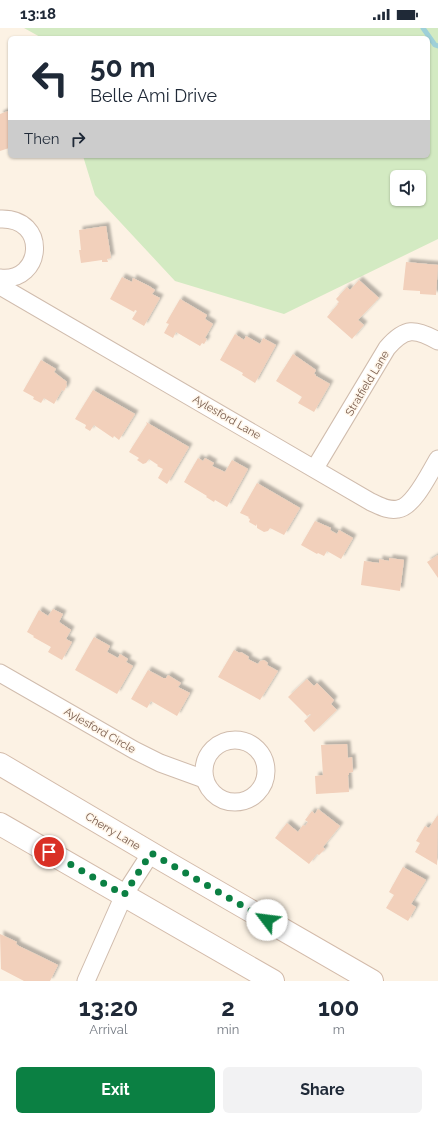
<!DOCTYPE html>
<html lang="en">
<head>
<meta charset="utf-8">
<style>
  body { margin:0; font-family:Raleway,sans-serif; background:#f2f2f3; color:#1f2937; height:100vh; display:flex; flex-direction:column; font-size:15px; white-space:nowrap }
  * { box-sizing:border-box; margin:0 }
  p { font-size:13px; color:#747a83 }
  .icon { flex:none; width:22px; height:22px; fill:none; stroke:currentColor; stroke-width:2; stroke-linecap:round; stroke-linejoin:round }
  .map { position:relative; height:953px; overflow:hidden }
  .panel { display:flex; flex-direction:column; background:#fff; flex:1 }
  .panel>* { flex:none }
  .top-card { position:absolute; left:8px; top:8px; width:422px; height:122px; border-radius:6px; box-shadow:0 1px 3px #0004; background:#fff; color:#1f2937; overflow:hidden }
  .buttons { position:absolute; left:390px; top:142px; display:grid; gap:8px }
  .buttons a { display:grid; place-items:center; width:36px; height:36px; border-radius:6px; background:#fff; box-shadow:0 1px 3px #0004; font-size:20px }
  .pin { position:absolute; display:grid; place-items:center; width:34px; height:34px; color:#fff; margin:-17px; border:2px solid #fff; border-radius:50%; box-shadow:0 1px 4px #0007 }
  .me { position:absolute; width:44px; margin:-22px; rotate:300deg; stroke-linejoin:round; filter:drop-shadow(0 0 3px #0008) }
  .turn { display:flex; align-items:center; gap:14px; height:84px; padding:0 16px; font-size:18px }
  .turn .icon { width:52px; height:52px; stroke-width:2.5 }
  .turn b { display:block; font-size:28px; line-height:34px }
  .then { display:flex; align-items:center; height:38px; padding:0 16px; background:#0003; gap:8px; font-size:15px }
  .eta { display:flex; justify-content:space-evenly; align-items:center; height:68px; text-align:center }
  .eta b { font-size:24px; font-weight:700; line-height:28px }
  .action { display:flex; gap:8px; margin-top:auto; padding:8px 16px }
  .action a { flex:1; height:46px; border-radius:6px; background:#0b8043; color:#fff; font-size:16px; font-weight:700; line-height:46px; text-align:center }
  .action a+a { background:#f2f2f3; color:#1f2937 }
  .status { display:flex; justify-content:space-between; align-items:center; height:28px; padding:0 20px; background:#fff; direction:ltr }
  .status svg { height:11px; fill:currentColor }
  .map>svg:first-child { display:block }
  .green { fill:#d3eac2; fill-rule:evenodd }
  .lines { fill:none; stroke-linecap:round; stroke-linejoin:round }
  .stream { stroke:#9ed0d8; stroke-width:5 }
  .building { fill:#f2d0bb; filter:url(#shadow) }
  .street-casing { stroke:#d0bcad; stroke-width:19 }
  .secondary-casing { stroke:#d3bbaa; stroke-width:24 }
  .street { stroke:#fff; stroke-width:17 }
  .secondary { stroke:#fff; stroke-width:22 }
  .route { stroke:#0b8043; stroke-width:7; stroke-dasharray:0 12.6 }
  .labels { text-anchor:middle; stroke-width:3; stroke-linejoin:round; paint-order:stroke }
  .street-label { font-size:11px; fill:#755849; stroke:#fff6ea }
</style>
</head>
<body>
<div class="status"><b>13:18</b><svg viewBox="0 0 49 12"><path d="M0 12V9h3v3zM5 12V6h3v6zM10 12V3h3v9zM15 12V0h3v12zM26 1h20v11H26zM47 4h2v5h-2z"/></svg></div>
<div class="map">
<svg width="438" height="953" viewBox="0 0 438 953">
  <defs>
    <filter id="shadow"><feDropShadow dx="3.5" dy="-3.5" stdDeviation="1" flood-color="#0004"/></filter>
  </defs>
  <rect width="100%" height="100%" fill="#fcf2e4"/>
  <path class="green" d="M24,0H438V211L284,286L175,253L95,167L83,128H428V10H42ZM397,149H419V171H397Z"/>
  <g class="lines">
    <path class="stream" d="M423,0L435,17L438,18"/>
  </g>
  <path class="building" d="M8,83L10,91V116L8,117L9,120L0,123V86Z
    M106,198L111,230L107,231L108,234H102V232L81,235L79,222H81L79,202Z
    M406,234L438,237L436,267L420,266V263L403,262Z
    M122,249L132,254L133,250L149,258L155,262L152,266L160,270L144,298L132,291L137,283L135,282L134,284L110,271Z
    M359,252L379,270L358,292L364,297L352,311L327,289L338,276H337L339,274L336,271L347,259L350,262Z
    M180,271L207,287L205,291L213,296L205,310L207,311L204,316L202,315L200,318L176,304L173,310L164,305L169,296L166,295Z
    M235,306L244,312L246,308L260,316L263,310L276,317L255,355L242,347L243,345L220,332Z
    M293,326L316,342L314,346L316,347V348L330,356L314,384L298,375L302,369L276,353Z
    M41,332L56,341L54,344L67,354L66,356L67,357L64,363L62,362L54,376L44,370L41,375L33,371L34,369L23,363Z
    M93,362L135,386L119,412L114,408L113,410L94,397L90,403L85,400L86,397L75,391Z
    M146,394L189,419L167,456L158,450L163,441L157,438L158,437L149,431L146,435L143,436L137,432L139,430L129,424L147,396Z
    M198,430L203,433L205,430L214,435L212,438L225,444L232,432L248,441L227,479L215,472L214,474L206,469L207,468L184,454Z
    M257,455L300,480L284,507L270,500L268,503L264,504L257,500V496L256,498L249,494L250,491L248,490L249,489L240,485Z
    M315,493L331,500L330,502L337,506L339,502L353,510L341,531L327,523L324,528L318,525L317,526L301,517Z
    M438,527V550L427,534Z
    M389,530L404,532L400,563L361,557L364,533L379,535V531L389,533Z
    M53,581L63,586L59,594L71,602L66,611L72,614L62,632L48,624L51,619L33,609L34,608L27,604L39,582L48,588Z
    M94,609L110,618L107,624L118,630L120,626L128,631L126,634L133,638L117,666L75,642Z
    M234,622L240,625L241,624L249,629L248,631L258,636L260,633L264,632L268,635L267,637L278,643L260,672L218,649Z
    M148,642L163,650H166L168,647L181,655L178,659L190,665L177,688L151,673L147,680L131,671Z
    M307,651L314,658L317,655L334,672L331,676L337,682L314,704L304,693L311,687L310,686L307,688L288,669Z
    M347,716L348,730L352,729L353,744L349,745V747H348L349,764L316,766L315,748L323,747L321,717Z
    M318,781L340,798L323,819L325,821L319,827L317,826L309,836L275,810L287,795L298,804L303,797L305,798L308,794L305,792L312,783L315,786Z
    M437,788H438L437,837L415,824L420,815L416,813L425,798L429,800Z
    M403,839L426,852L411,876L416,879L408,893L386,880L394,867L389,864Z
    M0,906L17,914L16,916L19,918L58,937L50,953H24L1,941Z"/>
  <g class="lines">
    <g class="street-casing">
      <path id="street" d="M0,191C49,189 43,255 0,250
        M0,258L371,474C380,478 388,483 398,481C414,479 430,444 438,431
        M315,440L387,320C405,299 415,300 438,313
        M0,645L134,722L160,735L204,751
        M204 743a31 31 0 1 1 62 0a31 31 0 1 1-62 0Z
        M86,953L124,867L151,825"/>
    </g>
    <g class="secondary-casing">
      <path id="secondary" d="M0,736L166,834L372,953
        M0,796L273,953"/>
    </g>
    <use href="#street" class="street"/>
    <use href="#secondary" class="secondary"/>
  </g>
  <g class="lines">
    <path class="route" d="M49,824L124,867L151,825L267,892"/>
  </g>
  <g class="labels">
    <g class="street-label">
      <text transform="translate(367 355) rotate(-59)" y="4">Stratfield Lane</text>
      <text transform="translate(227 389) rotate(30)" y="4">Aylesford Lane</text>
      <text transform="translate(100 702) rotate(30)" y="4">Aylesford Circle</text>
      <text transform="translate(113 803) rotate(31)" y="4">Cherry Lane</text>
    </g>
  </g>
</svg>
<div class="buttons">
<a><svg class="icon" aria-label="sound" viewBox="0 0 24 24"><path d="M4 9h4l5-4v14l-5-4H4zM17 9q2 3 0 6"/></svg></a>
</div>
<div class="pin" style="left:49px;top:824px;background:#d93025"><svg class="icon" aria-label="arrive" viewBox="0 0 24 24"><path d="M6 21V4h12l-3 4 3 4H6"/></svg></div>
<svg class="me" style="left:267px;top:892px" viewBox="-20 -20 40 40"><circle r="19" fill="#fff"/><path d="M0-13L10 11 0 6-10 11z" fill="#0b8043"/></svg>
<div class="top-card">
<div class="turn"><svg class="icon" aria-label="left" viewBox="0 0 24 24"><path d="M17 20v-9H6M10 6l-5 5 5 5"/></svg><div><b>50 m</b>Belle Ami Drive</div></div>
<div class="then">Then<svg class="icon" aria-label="right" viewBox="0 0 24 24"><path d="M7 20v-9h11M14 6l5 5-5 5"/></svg></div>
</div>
</div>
<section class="panel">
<div class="eta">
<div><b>13:20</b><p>Arrival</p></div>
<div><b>2</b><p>min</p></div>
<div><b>100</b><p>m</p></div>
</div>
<div class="action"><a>Exit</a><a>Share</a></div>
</section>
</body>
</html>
